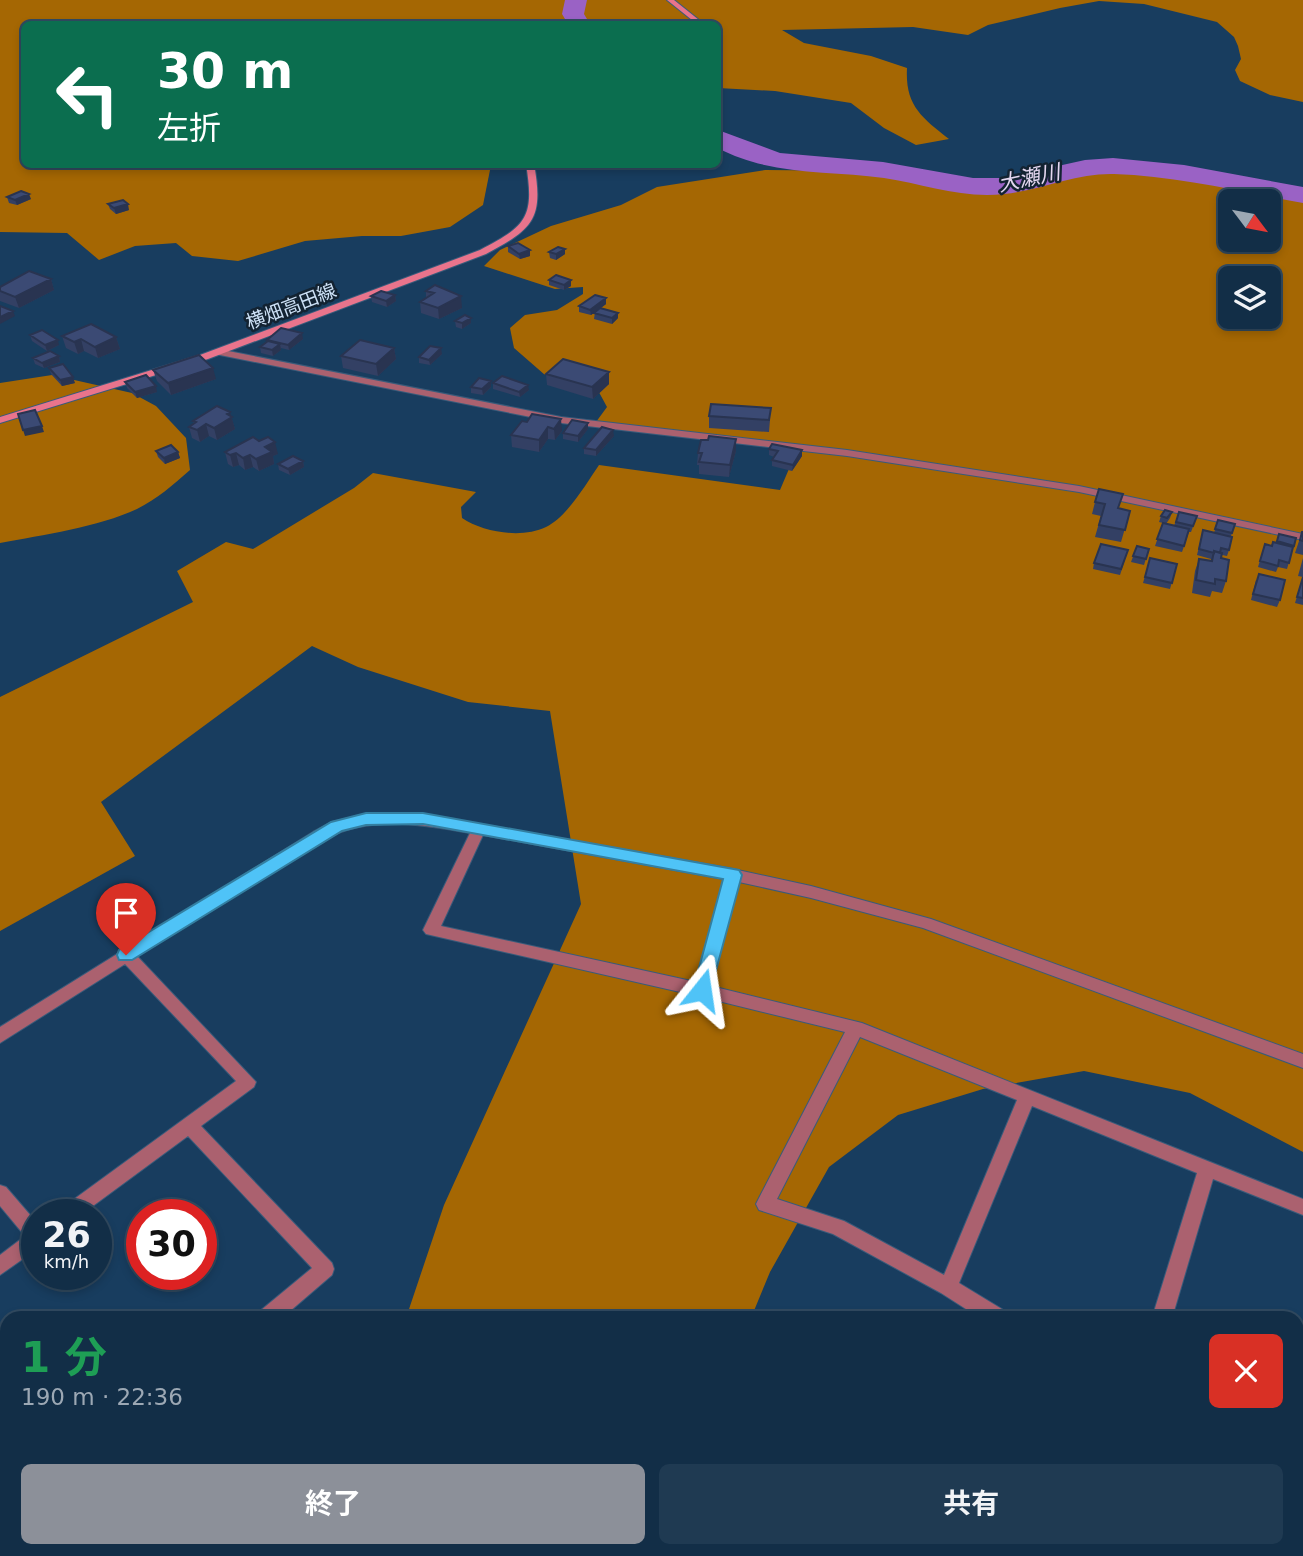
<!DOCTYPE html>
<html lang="ja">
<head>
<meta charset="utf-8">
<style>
  body { margin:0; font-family:"DejaVu Sans","Noto Sans JP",sans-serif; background:#1f3a52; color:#f1f3f6; height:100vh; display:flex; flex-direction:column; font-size:26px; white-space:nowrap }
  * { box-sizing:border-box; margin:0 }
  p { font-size:23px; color:#9ca8b4 }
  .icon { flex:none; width:38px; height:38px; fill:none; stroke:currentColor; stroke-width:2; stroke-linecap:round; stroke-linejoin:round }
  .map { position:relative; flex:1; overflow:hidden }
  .drawer { position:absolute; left:0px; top:1311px; width:1304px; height:247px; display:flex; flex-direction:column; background:#122e47; border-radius:21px 21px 0 0; box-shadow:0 4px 10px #0003,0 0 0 2px #314a60 }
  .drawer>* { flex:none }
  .hud { position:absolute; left:21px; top:21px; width:700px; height:147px; border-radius:10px; box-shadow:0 4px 10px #0003,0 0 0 2px #314a60; background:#0b6e4f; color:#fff; overflow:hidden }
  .needle { width:46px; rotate:122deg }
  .tools { position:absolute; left:1218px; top:189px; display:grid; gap:14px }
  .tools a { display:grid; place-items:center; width:63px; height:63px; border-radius:10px; background:#122e47; box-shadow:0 4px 10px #0003,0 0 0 2px #314a60; font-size:35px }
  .speed { position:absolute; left:21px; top:1199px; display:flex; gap:14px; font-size:35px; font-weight:700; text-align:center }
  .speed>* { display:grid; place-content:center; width:91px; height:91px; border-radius:50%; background:#122e47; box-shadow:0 4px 10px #0003,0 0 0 2px #314a60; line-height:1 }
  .speed small { font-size:18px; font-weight:400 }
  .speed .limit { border:10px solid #d22; background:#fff; color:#111 }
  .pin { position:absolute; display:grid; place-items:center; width:60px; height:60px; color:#fff; margin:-72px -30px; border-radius:50% 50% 50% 0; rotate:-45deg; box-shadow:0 0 7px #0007 }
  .pin .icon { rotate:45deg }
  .me { position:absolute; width:77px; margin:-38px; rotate:15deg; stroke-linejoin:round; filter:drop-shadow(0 0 5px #0008) }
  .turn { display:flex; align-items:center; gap:24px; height:147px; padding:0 21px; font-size:32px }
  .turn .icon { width:91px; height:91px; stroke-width:2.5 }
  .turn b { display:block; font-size:49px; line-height:60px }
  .round { display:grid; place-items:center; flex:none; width:74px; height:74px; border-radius:10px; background:#1f3a52 }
  .headline { display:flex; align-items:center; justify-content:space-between; height:119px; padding:0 21px }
  h1 { font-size:42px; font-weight:700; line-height:52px; color:#1e9e55 }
  .primary-button { display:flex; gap:14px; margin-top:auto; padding:14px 21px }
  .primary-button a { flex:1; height:80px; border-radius:10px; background:#8c9099; color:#fff; font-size:28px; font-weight:700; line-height:80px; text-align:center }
  .primary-button a+a { background:#1f3a52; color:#f1f3f6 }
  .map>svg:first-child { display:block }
  .forest { fill:#a56703; fill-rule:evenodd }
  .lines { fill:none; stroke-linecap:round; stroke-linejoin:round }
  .river { fill:#9a62c5; fill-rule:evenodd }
  .minor-casing { stroke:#395b7a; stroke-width:2 }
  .secondary-casing { stroke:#395b7a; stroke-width:2 }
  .minor { fill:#ab616f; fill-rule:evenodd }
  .secondary { fill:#e9748c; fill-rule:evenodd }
  .wall { fill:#334064 }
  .shaded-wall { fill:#293451 }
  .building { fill:#3b4a74; stroke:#293451; stroke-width:2 }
  .route { fill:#4fc3f7; stroke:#337fa1; stroke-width:2 }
  .labels { text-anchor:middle; stroke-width:5; stroke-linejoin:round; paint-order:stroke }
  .far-street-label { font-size:19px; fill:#cde1f6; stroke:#132332 }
  .far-water-label { font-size:21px; font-style:italic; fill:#e4d7f0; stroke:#132332 }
</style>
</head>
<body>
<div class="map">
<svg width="1303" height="1556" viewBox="0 0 1303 1556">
  <rect width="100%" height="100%" fill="#183d5f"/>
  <path class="forest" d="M0,0H1303V102L1270,95L1240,81L1235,70L1241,59L1238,46L1234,37L1217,22L1144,4L1099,1L1060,8L988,25L968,35L913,27L782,30L804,43L871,56L907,68C905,105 921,117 949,139L916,145L884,128L851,103L775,91L718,88V24H24V164L491,165L483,205L450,227L401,236H362L305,241L238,261L192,256L176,243L135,246L99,260L67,233L0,232Z
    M765,170L869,171L945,176L1026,187L1083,174L1144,173L1303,200V1152L1190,1093L1084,1071L983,1089L898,1115L829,1167L770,1272L751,1318H406L444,1205L581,904L550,711L468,702L358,667L312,646L101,802L135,856L0,931V697L193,602L177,571L226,542L253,549L354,488L373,473L476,492L461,507L462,518C483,532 521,539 546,527C567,517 586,484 599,465L780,490L797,450L596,422L607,407L588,372L545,375L514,348L510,328L525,315L557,310L583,294V287L555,289L484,266L500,250L551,226L621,205L657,187ZM1230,201H1269V240H1230ZM1230,278H1269V317H1230Z
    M52,375L132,393L156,406L186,438L190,470C173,485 157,499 137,509C98,527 43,535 0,543V383Z
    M418,1551H637L634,1556H423Z"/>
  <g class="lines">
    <path class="river" d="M565,0H587L584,14L590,24H568L562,14Z
      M718,130L780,153L883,162L973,178H1004L1085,160L1113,158L1184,165L1303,187V203C1241,192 1178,176 1114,174C1076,173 1042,190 1004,194C963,199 924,184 884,178C827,170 770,176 718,148Z"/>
    <g class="minor-casing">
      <path id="minor" d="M218,349L561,417L847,450L1079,486L1303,534V540L1079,492L847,456L561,423L215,354L213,352Z
        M366,814H423L733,869L811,886L931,919L1303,1054V1068L923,928L811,898L739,882L711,986L862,1023L1303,1199V1215L1213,1179L1172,1318H1152L1197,1173L1032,1106L959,1283L1005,1311L1008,1318H980L941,1293L833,1234L759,1210L756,1204L759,1198L845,1032L702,997L426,934L423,930L470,833C421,824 369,815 323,840L137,956L256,1082L254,1087L201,1126L332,1263L334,1269L332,1275L282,1318H257L260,1311L312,1268L188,1136L82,1214H59L62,1208L236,1081L125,964L0,1043V1027L313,832L332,822ZM483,835L724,879L696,982L441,926ZM860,1037L1017,1100L944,1275L844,1221L777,1199Z
        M0,1185L6,1187L37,1223V1249L0,1275V1255L25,1236L0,1206Z
        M0,1393L7,1396V1423L0,1420Z
        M1297,1485L1303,1487V1508L1297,1506Z
        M7,1529V1550H12L8,1555L0,1556V1532Z
        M829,1550H851L848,1556H826Z
        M937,1550H965L968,1556H940Z"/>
    </g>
    <g class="secondary-casing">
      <path id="secondary" d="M667,0H674L704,24H697Z
        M526,164H534C544,219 533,229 486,254L208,359L0,423V417L200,355L480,250C526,226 535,218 526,164Z"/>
    </g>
    <use href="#minor" class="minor"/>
    <use href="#secondary" class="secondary"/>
  </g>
  <path class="wall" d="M7,197L31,199L17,205L9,203Z
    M108,204L129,210L116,214L110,209Z
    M508,246L530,256L520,259L508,252Z
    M549,252L565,254L556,260L550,258Z
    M51,279L54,290L19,308L0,301V287Z
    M549,280L571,286L564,290L549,285Z
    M435,285L462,308L439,319L421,313L420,302L426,298V291Z
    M395,295L396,301L387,307L372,302L371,296Z
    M606,298V304L601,308L618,318L612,324L594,319L595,312L591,315L579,312V306Z
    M455,321L471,323L462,329L456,327Z
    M30,335L59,345L47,351L32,341Z
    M62,336L116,337L120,349L98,358L84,351L78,354L66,348Z
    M303,339L289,350L281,348V350L273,356L261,353L260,347L267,342V340Z
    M394,348L396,359L378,376L343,368L341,356Z
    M442,354L430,365L419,363V357Z
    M59,356L60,362L44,368L35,364L33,358Z
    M49,368L75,383L62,386L51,374Z
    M153,370L216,379L171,395L157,381Z
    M609,372V384L593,399L547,385L546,374Z
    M491,381V387L483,395L471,393V387Z
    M125,382L157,392L137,398L127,388Z
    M493,383L529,390L520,397L493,389Z
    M532,414L562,431L555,440L548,439L539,452L512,447L511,435L527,422Z
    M231,416L235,429L217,440L209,436L200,442L192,438L189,427L194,424L193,421Z
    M709,416L770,420L769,432L709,428Z
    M588,429L578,442L563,439V433Z
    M614,436L596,456L584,454V448Z
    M769,449L802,456L792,471L772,466V460L774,457L769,455Z
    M156,451L178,452L180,458L165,464L158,457Z
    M736,451L729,477L699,474V465H697L698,453Z
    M225,452L278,454L273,456L274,464L259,471L253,467L245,470L239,465L233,467L228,464Z
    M303,461L304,467L290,475L279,470L278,464Z
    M1095,502L1130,511L1121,542L1095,537L1101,516L1092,514Z
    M1172,512L1170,518L1166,524L1174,526L1179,512L1197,516L1191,532H1189L1182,552L1155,546L1163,523L1159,522L1161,516Z
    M1218,520L1235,524L1231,536L1229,550L1227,556L1222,555L1221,558L1226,581L1222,593L1212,591L1210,597L1192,593L1195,571L1199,559L1211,561V559L1197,555L1203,530L1214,533Z
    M1302,532H1303V555L1295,553Z
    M1279,534L1296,538L1287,569L1278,567L1276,572L1258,567L1265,544L1272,546L1276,543Z
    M1137,546L1149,549L1144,565L1131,562Z
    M1128,550L1120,575L1093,569L1094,563Z
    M1150,558L1177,564L1170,589L1143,583Z
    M1303,558V577L1298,576Z
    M1303,577V605L1295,603Z
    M1256,580L1280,600L1277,607L1251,600Z"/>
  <path class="shaded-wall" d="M29,194L31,199L17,205L15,200Z
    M128,204L129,210L116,214L114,208Z
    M565,249V254L556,260V254Z
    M530,250V256L520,259L519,254Z
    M51,279L54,290L19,308L15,297Z
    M571,280V286L564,290V285Z
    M395,295L396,301L387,307L386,301Z
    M461,296L462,308L439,319L438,308Z
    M606,298V304L591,315L590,310Z
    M13,311L15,316L0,324V317Z
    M618,313V318L612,324V318Z
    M471,318V323L462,329V323Z
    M302,333L303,339L289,350L288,345Z
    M116,337L120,349L98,358L95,347Z
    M81,339L84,351L78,354L74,342Z
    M58,340L59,345L47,351L45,345Z
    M280,344L281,350L273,356L272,350Z
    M394,348L396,359L378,376L376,364Z
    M441,348L442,354L430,365L429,360Z
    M59,356L60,362L44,368L42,363Z
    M213,368L216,379L171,395L168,383Z
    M609,372V384L593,399L592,387Z
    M73,377L75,383L62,386L60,380Z
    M491,381V387L483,395L482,389Z
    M528,385L529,390L520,397L519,392Z
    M156,386L157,392L137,398L135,392Z
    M230,412L235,429L217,440L214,428L227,414Z
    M561,419L562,431L555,440L554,429Z
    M588,423V429L578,442V436Z
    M206,424L209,436L200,442L197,430Z
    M42,426L44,432L25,436L23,430Z
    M548,427V439L539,452V440Z
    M613,430L614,436L596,456V450Z
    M736,439V451L729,477L730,465Z
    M275,442L278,454L273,456L274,464L259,471L256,459L265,447Z
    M802,450V456L792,471L793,465Z
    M178,452L180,458L165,464L164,458Z
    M236,453L239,465L233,467L230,455Z
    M250,455L253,467L245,470L243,458Z
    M303,461L304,467L290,475L288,469Z"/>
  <path class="building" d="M21,191L29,194L15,200L7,197Z
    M123,200L128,204L114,208L108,204Z
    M518,243L530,250L519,254L508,246Z
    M558,247L565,249L556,254L549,252Z
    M29,271L51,279L15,297L0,291V287Z
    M556,275L571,280L564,285L549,280Z
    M435,285L461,296L438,308L420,302L434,293L426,291Z
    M381,291L395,295L386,301L371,296Z
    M595,295L606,298L590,310L579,306Z
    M0,306L13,311L0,317Z
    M600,308L618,313L612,318L594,313Z
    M465,315L471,318L462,323L455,321Z
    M91,324L116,337L95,347L81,339L74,342L62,336Z
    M281,328L302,333L288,345L267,340Z
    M42,330L58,340L45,345L30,335Z
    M360,340L394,348L376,364L341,356Z
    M268,341L280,344L272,350L260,347Z
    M430,346L441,348L429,360L419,357Z
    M50,351L59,356L42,363L33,358Z
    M199,355L213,368L168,383L153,370Z
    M563,359L609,372L592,387L546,374Z
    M63,364L73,377L60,380L49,368Z
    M146,375L156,386L135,392L125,382Z
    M502,376L528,385L519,392L493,383Z
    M479,378L491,381L482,389L471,387Z
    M711,404L771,408L769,420L709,416Z
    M217,406L230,412L227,414L232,417L214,428L206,424L197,430L189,427L196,422L193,421Z
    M35,410L42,426L23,430L18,414Z
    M532,414L561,419L554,429L548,427L539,440L511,435L522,421L527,422Z
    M572,420L588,423L578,436L563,433Z
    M602,427L613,430L596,450L584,448Z
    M709,436L736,439L730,465L699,462L702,453H698L701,440H708Z
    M253,437L259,441L268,437L275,442L265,447L272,452L256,459L250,455L243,458L236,453L230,455L225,452Z
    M772,444L802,450L793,465L772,460L778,451L769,449Z
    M171,445L178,452L164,458L156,451Z
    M293,456L303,461L288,469L278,464Z
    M1099,489L1123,494L1118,508L1130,511L1125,530L1099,525L1105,504L1095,502Z
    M1165,510L1172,512L1167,518L1161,516Z
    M1179,512L1197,516L1193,526L1176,522Z
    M1218,520L1235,524L1232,533L1215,529Z
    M1163,523L1189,529L1184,546L1157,539Z
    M1203,530L1232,537L1229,550L1221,548L1220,553L1214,551V553L1199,549Z
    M1302,532H1303V541L1300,540Z
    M1279,534L1296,538L1294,546L1277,541Z
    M1273,542L1293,547L1289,563L1279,560L1278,566L1260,561L1265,544L1272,546Z
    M1101,544L1128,550L1121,569L1094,563Z
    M1137,546L1149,549L1146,559L1133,556Z
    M1214,551L1222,553L1221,558L1229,560L1226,581L1215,579V584L1196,580L1199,559L1212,561Z
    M1150,558L1177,564L1172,583L1145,577Z
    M1259,574L1285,580L1280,600L1253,594Z
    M1303,577V598L1297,597Z"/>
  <path class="route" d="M366,813H423L739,870L742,875L709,996L702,998L696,996L693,990L723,879L423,824L366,825L342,831L132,960H119L117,955L119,950L331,822Z"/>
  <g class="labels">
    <g class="far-street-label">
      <text transform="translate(291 306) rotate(-21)" y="7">横畑高田線</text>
    </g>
    <g class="far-water-label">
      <text transform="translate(1029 178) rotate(-12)" y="7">大瀬川</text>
    </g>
  </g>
</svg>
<div class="tools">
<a><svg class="needle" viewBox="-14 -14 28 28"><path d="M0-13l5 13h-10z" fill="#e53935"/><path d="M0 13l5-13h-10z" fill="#9ca8b4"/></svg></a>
<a><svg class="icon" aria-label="layers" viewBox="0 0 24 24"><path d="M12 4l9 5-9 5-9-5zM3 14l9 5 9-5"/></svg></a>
</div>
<div class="speed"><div>26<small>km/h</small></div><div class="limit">30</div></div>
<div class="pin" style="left:126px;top:955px;background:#d93025"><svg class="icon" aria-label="arrive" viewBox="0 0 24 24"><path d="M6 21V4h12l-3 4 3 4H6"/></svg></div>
<svg class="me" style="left:702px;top:990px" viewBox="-20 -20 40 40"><path d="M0-17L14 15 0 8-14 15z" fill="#4fc3f7" stroke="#fff" stroke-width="4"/></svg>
<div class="hud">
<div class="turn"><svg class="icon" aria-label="left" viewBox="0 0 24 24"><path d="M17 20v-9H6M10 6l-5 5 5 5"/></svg><div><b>30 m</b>左折</div></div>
</div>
<section class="drawer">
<div class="headline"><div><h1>1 分</h1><p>190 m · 22:36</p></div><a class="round" style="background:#d93025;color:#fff"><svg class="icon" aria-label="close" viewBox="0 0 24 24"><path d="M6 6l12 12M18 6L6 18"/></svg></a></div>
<div class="primary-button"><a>終了</a><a>共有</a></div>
</section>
</div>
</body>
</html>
